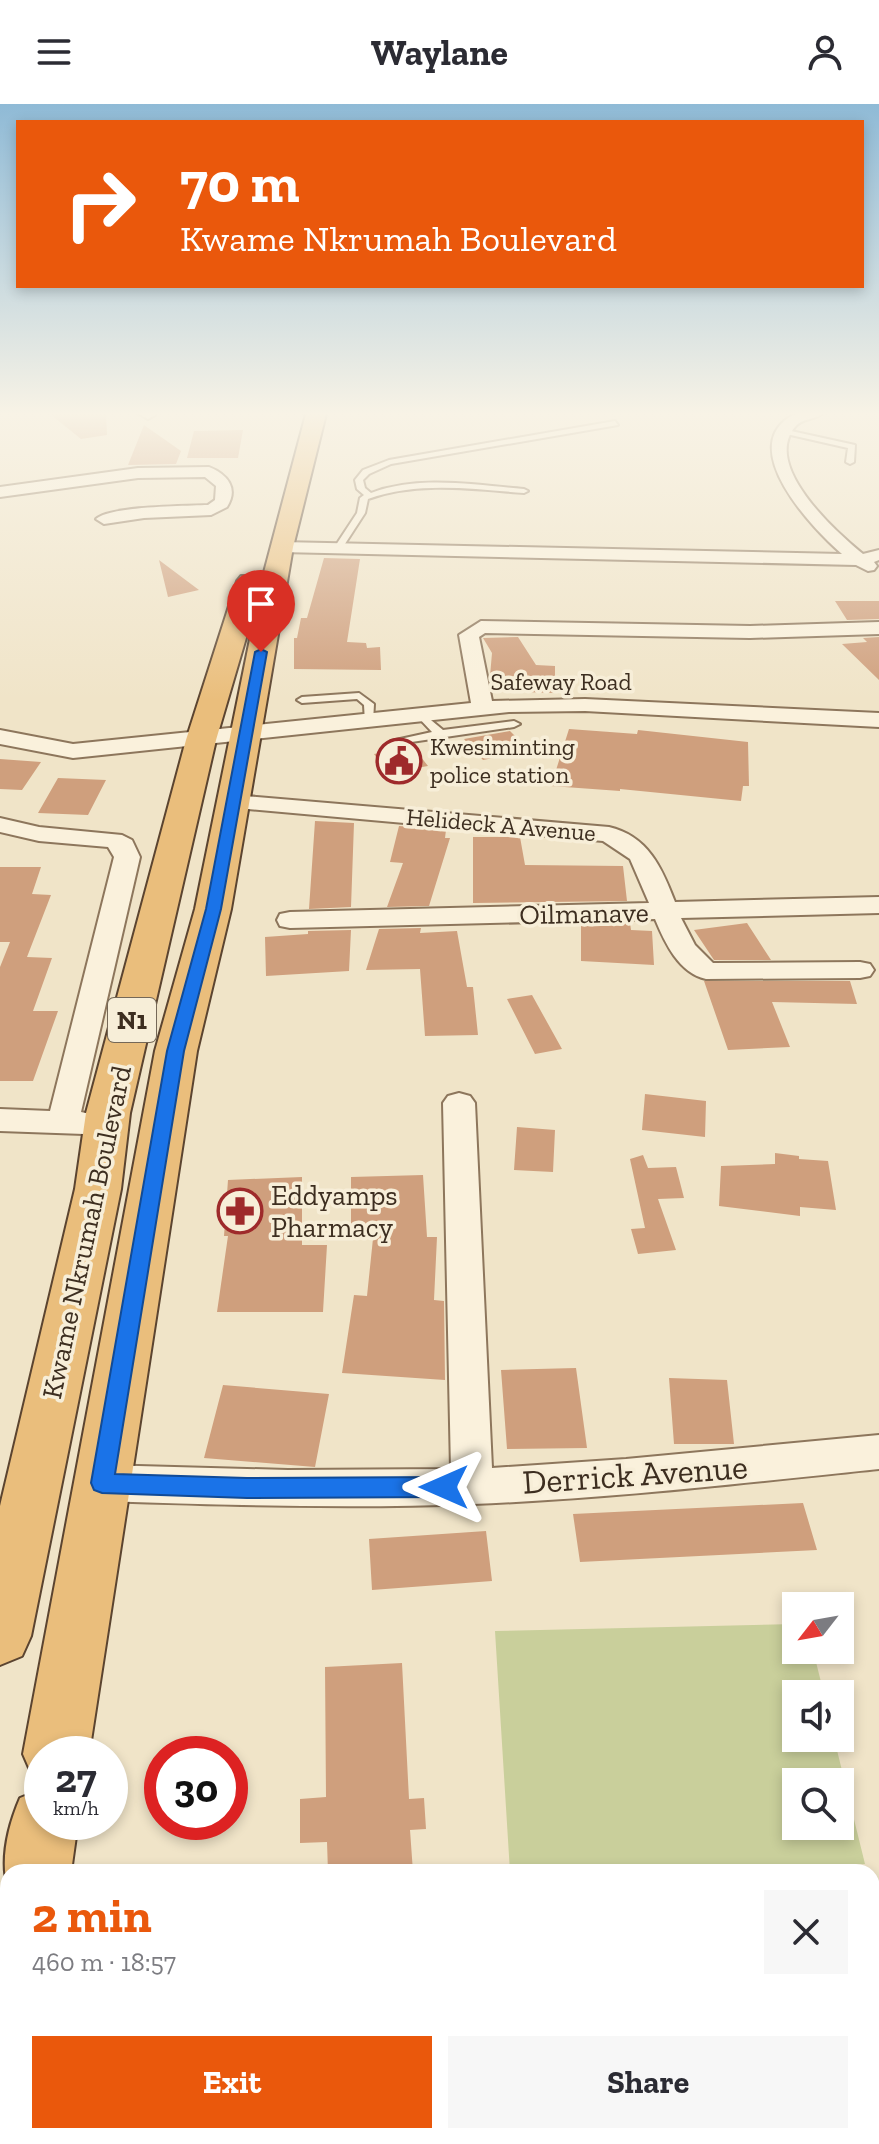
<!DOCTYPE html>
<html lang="en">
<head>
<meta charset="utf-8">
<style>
  body { margin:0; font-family:"Zilla Slab",serif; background:#f7f7f7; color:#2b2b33; height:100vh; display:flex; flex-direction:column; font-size:30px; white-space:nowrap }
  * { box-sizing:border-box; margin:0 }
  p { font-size:26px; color:#7c7c81 }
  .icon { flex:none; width:44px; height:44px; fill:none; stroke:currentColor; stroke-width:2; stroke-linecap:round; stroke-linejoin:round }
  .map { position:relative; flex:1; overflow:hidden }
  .side { position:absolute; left:0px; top:1760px; width:880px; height:280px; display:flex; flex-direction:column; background:#fff; border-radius:24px 24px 0 0; box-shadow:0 4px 12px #0003 }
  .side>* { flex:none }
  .guide { position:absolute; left:16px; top:16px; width:848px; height:168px; border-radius:0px; box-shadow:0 4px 12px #0003; background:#ea580c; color:#fff; overflow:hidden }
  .needle { width:52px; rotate:239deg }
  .buttons { position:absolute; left:782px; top:1488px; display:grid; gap:16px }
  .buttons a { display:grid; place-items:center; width:72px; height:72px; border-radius:0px; background:#fff; box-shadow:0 4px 12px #0003; font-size:40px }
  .speed { position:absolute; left:24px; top:1632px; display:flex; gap:16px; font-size:40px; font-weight:700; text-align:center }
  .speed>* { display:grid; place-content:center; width:104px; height:104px; border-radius:50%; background:#fff; box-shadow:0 4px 12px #0003; line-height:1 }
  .speed small { font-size:20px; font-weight:400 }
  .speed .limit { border:12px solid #d22; background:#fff; color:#111 }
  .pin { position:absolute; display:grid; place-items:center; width:68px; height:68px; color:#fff; margin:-82px -34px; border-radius:50% 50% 50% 0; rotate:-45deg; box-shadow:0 0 8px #0007 }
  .pin .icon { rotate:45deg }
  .me { position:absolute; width:88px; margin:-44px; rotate:270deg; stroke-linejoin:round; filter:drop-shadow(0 0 6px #0008) }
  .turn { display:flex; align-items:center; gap:28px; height:168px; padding:0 32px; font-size:36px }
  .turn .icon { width:104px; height:104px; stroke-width:2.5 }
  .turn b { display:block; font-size:56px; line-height:68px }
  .round { display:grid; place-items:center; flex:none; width:84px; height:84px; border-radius:0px; background:#f7f7f7 }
  .headline { display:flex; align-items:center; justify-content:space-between; height:136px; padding:0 32px }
  h1 { font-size:48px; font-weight:700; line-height:60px; color:#ea580c }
  .button { display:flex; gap:16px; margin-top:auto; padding:16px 32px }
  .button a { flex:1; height:92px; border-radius:0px; background:#ea580c; color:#fff; font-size:32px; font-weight:700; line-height:92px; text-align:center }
  .button a+a { background:#f7f7f7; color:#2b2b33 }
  header { display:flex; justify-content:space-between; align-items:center; height:104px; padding:0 32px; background:#fff; font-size:36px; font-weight:700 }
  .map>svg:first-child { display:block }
  .green { fill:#c9cf9b; fill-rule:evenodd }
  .building { fill:#cf9f7d }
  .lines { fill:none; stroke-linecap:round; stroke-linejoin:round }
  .service-casing { stroke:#8d765c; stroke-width:4 }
  .minor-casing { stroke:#8d765c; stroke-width:4 }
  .trunk-casing { stroke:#5b4430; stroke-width:4 }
  .service { fill:#faf1dc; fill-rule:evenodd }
  .minor { fill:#faf1dc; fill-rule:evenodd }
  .trunk { fill:#eabe7c; fill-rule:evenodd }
  .route { fill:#1a73e8; stroke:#114b97; stroke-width:2 }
  .labels { text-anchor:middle; stroke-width:7; stroke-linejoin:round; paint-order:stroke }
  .far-street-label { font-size:24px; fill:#3d2e20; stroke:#f7eed8 }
  .far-poi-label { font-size:24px; fill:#3d2e20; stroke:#f7eed8; text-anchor:start }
  .shield { fill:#f7eed8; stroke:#756857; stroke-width:2 }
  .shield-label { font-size:26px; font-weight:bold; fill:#3d2e20 }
  .street-label { font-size:28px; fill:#3d2e20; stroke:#f7eed8 }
  .poi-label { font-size:28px; fill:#3d2e20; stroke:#f7eed8; text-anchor:start }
  .near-street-label { font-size:34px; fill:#3d2e20; stroke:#f7eed8 }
</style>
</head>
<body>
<header><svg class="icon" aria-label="menu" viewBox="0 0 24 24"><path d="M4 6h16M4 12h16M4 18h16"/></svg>Waylane<svg class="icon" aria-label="person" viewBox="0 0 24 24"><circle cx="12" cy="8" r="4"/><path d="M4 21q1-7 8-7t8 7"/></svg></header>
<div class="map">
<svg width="879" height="2040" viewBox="0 0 879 2040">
  <rect width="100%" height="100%" fill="#f0e4c8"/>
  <path class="green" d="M796,1520V1546H813L824,1590H796V1634H834L865,1760L510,1768L495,1527ZM796,1678H840V1722H796Z"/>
  <path class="building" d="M50,310H106L107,331L81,335Z
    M144,321L181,347L176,360L128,361Z
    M243,326L238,354H187L194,327Z
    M324,454L360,455L347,538L366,539L367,544L380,543L381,566L294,565V534H297L301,514H307Z
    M159,456L199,486L168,493Z
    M835,497H879V515L847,516Z
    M518,533L536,561L555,562V589L493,587L490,572L492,549L483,534Z
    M879,533V576L842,540L867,538L863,534Z
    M569,625L637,630L638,626L748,638L749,682H743L741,697L620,685V687L551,682Z
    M510,627L530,647L483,656L464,635Z
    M413,643L428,662L388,669L374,650Z
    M0,655L41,658L22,686L0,685Z
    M58,674L106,676L88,711L38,709Z
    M315,717L354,719L351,803L309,805Z
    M399,722L446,726L445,734H450L429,802L387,803L403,759L390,758Z
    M473,733H520L525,761L623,762L627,797L473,799Z
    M0,763H41L32,790L51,791L27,853L52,854L33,907H58L33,977H0V863L10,838H0Z
    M630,819L631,826L652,827L654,861L581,857V820Z
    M747,819L771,856H714L694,826Z
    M421,824L420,829L457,827L467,883H473L478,931L425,932L420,865L366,866L379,825Z
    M351,826L349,867L266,872L265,833L308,830V827Z
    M704,877H850L857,900L772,898L790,943L728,946Z
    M532,891L562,945L535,950L507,895Z
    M645,990L706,997L705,1033L642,1026Z
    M517,1023L555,1026L553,1068L514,1066Z
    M775,1049L799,1052V1055L828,1057L836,1106L800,1103V1112L719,1102L721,1062L775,1060Z
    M643,1051L648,1064L676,1063L684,1094L658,1095L676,1146L638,1150L631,1125L645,1124L630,1055Z
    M423,1071L427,1133H437L434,1196L444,1197L445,1276L342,1269L354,1191L367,1192L374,1125L351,1126V1073Z
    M302,1073V1141H327L323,1208H217L228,1132H224L228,1076Z
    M576,1264L587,1344L507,1345L501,1266Z
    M669,1274L727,1276L734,1340H674Z
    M223,1281L329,1290L315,1363L204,1354Z
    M803,1399L817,1446L580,1458L573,1410Z
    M486,1427L492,1477L372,1486L369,1435Z
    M402,1559L409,1695L424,1694L426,1725L410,1726L413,1768H328L327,1738L300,1739V1695L326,1693L325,1563Z"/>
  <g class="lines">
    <g class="service-casing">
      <path id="service" d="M615,317L618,321L391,360L369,370L363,376L365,384L371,389C418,371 475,381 524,385L528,387L524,389C473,385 417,377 368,395L365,409L341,446L334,444L357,409L360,394L364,391L357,385L355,376L363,366L389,356Z
        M782,325L855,341L854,358L850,360L846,358L848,344L782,329Z
        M359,589L374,600L373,618H365L364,601L357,595L302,599L297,596L302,593Z
        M420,607L443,626L514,617L520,620L514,623L391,641V637L432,628L415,610Z"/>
    </g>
    <g class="minor-casing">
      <path id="minor" d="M139,310H155V311L148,315Z
        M795,310H822C814,316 802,314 795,323C762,362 836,428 863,450L879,446V456L874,458L877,462L874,466L868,467L856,461L281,448L272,443L281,438L842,450C814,426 732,341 795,310Z
        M209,363C227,370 239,384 227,403L211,411L144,414L104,420L96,415C110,402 185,402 208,401L215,396L216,382L205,373L138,374L0,393V383L138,364Z
        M481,517L750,522L879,518V530L750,534L485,529L479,533L492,597L585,595L879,609V623L585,607L509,608L73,654L0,640V626L73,640L471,599L459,531Z
        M234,691L609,723C648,732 662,764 675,798L879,793V809L681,814L695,841L713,859L860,858L870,860L874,866L870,872L860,874L706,875C679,869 665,839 655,815L290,824L280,822L277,816L280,810L290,808L649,799L630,755L603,737L226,703L222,698L226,693Z
        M0,714L39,723L122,731L132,736L140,753L81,1008L95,1011L100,1019L95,1027L84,1030L0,1027V1005L50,1007L114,753L108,743L39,737L0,728Z
        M459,989L470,992L475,999L492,1364L626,1355L879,1331V1365C744,1379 608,1395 473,1400C350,1405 225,1401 102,1397L88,1391L82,1379L88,1367L102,1361L288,1366L451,1365L443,999L448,992Z"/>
    </g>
    <g class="trunk-casing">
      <path id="trunk" d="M306,310H326L293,443L231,805L197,947L89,1650H42V1677L33,1673L23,1650L155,947L195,805L260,486L216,636L130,1009L121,1085L31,1532L22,1552L0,1561V1402L75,1085L86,1009L186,636L237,477L241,472H259L262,476Z
        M42,1685V1718H78L71,1768H8V1785C0,1756 8,1722 20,1694Z
        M8,1892V2012L0,2015V1896Z"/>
    </g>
    <use href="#service" class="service"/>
    <use href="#minor" class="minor"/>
    <use href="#trunk" class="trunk"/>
  </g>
  <linearGradient id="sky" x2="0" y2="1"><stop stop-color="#8fbad6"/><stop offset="0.52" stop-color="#f8f3e6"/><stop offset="1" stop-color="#f8f3e6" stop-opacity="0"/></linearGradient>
  <rect width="879" height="596" fill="url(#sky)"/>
  <path class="route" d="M261,545L267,548L221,805L184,947L115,1370L247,1374L444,1373L452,1376L456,1383L452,1390L444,1393L247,1394L102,1389L94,1386L91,1379L167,947L206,805L255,548Z"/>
  <defs>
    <g id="civic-ring" transform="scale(2.3)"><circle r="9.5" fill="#f7eed8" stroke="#9e2a2b" stroke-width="1.5"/><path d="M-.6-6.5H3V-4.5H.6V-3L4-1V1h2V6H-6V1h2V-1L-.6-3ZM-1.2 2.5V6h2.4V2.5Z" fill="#9e2a2b"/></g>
    <g id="pharmacy-ring" transform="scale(2.3)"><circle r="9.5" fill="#f7eed8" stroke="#9e2a2b" stroke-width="1.5"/><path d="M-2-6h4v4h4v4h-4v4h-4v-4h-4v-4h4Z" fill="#9e2a2b"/></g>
  </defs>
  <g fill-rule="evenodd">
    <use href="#civic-ring" x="399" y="657"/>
    <use href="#pharmacy-ring" x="240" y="1107"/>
  </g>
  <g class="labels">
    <g class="far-street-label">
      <text x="561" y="586">Safeway Road</text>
      <text transform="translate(501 721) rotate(5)" y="8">Helideck A Avenue</text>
    </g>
    <g class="far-poi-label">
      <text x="430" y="651">Kwesiminting<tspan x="430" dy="28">police station</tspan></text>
    </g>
    <rect class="shield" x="108" y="894" width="48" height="44" rx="6"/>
    <g class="shield-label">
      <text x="132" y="925">N1</text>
    </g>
    <g class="street-label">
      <text transform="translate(584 809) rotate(-1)" y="10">Oilmanave</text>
      <text transform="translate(86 1128) rotate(-78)" y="10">Kwame Nkrumah Boulevard</text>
    </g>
    <g class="poi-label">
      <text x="271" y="1101">Eddyamps<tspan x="271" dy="32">Pharmacy</tspan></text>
    </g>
    <g class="near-street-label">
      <text transform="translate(635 1370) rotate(-4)" y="12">Derrick Avenue</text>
    </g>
  </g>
</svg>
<div class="buttons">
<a><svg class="needle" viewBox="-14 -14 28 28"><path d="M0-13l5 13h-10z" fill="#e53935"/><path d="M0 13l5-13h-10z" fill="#7c7c81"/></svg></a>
<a><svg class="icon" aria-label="sound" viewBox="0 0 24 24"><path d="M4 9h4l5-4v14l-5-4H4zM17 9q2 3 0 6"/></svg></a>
<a><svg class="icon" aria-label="search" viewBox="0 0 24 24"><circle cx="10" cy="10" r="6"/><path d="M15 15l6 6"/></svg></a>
</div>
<div class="speed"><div>27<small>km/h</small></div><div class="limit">30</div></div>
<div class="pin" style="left:261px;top:548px;background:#d93025"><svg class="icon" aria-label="arrive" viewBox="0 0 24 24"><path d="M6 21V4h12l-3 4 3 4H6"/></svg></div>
<svg class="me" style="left:444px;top:1383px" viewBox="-20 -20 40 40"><path d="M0-17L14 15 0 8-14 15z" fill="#1a73e8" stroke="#fff" stroke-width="4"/></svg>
<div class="guide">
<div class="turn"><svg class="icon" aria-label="right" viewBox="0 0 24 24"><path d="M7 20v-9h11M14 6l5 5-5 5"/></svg><div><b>70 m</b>Kwame Nkrumah Boulevard</div></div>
</div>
<section class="side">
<div class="headline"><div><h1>2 min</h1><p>460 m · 18:57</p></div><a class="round"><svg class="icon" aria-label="close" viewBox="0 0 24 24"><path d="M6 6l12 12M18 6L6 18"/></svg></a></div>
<div class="button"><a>Exit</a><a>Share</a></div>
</section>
</div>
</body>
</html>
